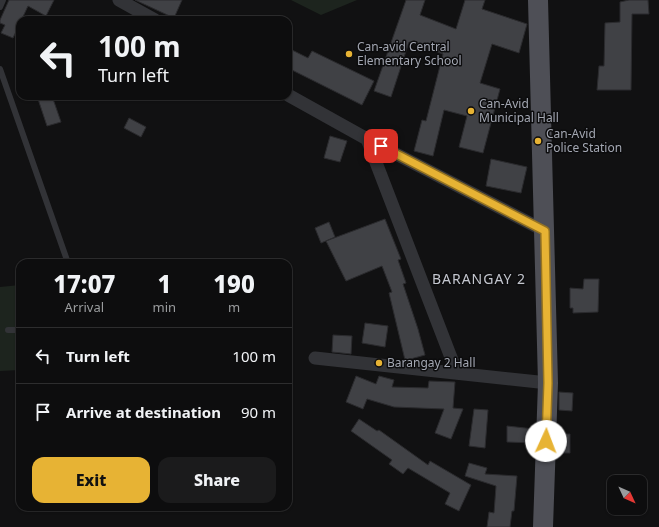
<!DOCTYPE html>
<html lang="en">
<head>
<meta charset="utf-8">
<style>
  body { margin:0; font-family:"Noto Sans",sans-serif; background:#1b1b1c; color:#f1f3f6; height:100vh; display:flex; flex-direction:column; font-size:15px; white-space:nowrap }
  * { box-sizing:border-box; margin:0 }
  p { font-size:13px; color:#9a9c9e }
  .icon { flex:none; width:22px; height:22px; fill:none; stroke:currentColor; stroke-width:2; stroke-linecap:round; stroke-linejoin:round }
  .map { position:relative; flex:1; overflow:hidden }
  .panel { position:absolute; left:16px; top:259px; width:276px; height:252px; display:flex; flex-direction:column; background:#0d0d0e; border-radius:12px; box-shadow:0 1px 3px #0004,0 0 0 1px #2d2d2e }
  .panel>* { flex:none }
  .guide { position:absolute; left:16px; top:16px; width:276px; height:84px; border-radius:12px; box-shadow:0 1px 3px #0004,0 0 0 1px #2d2d2e; background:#0d0d0e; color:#f1f3f6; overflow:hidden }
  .needle { width:26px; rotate:134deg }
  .buttons { position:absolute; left:607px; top:475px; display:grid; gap:8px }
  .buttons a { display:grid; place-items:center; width:40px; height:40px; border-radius:8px; background:#0d0d0e; box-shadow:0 1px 3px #0004,0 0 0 1px #2d2d2e; font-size:20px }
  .pin { position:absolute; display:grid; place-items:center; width:34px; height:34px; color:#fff; margin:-17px; border-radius:8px; box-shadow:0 2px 6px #0006 }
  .me { position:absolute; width:44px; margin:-22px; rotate:2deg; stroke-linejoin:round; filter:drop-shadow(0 0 3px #0008) }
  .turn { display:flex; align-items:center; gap:14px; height:84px; padding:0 16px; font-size:18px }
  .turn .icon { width:52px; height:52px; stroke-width:2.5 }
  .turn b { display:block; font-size:28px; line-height:34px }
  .eta { display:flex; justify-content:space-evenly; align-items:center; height:68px; text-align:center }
  .eta b { font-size:24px; font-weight:800; line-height:28px }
  .action { display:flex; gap:8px; margin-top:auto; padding:8px 16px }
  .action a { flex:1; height:46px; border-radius:12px; background:#e7b334; color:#111; font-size:16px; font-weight:800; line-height:46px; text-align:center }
  .action a+a { background:#1b1b1c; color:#f1f3f6 }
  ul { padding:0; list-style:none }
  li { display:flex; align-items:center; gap:12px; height:56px; padding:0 16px; border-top:1px solid #2d2d2e }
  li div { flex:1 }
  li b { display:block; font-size:15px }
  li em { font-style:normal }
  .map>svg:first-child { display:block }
  .green { fill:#1d241e }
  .building { fill:#404145; stroke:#2b2b2e }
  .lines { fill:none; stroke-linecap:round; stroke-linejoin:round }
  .lane { stroke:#323337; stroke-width:6 }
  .street { stroke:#323337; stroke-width:13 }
  .primary { stroke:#4e4f56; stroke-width:20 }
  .route-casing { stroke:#967422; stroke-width:10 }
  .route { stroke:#e7b334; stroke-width:7 }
  .poi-dot { fill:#e7b334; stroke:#0c0c0d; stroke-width:1.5 }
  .labels { text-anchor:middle; stroke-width:3; stroke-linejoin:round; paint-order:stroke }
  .poi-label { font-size:12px; fill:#a3a7b2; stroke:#0c0c0d; text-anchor:start }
  .quarter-label { font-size:14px; letter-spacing:1px; fill:#c3c6ce; stroke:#0c0c0d }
</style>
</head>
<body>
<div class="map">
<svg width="659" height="527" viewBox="0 0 659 527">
  <rect width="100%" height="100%" fill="#111112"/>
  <path class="green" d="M291,0H357L321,15Z
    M20,285V370L0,371V287Z"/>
  <path class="building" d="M9,0H54L46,16L28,6L13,38L1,33L5,25L0,23V20Z
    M135,0H182L174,18Z
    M406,0H425L420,15L456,29L465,0H485L482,9L527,24L519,53L492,44L480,83L500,89L483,153L459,147L467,116L444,110L433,156L414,151L422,120L426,121L443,54L409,42L391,97L374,91Z
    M629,0H648L649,14H632L631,90H597L599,66H604L605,23L620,22V2Z
    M288,48L308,58L312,51L374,81L362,105L288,68Z
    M37,96H52L61,122L47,126Z
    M129,118L146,127L141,137L124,128Z
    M330,136L347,141L340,162L324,158Z
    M491,159L527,167L521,193L486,186Z
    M385,219L401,259L398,260L406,283L403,284L418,329L425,355L407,360H405L389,293L392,292L382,266L346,281L326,241Z
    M329,222L335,237L321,243L315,228Z
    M584,279H599L598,312L573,313V308H570V288L583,289Z
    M365,323L388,326L385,347L362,343Z
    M333,335L352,336L351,354L332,352Z
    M356,376L376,384L379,376L394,380L392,387L428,388L429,381L455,382L453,408L463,409L451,439L435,433L444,409L394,407L367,399L363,409L346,402Z
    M559,392L573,393L572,411L559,410Z
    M474,409L488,410L485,448L469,446Z
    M359,419L377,431L379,430L428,465L430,461L471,485L459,511L445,504L450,493L408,468L403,474L389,464L392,460L351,431Z
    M507,426L534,429V443L507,442Z
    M558,434H570V453H557Z
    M469,463L487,468L485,474L517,476L514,511H512L510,527H487L489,512L494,513L496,486L465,476Z"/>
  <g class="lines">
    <path class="lane" d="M0,7L3,0
      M0,69L68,263
      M8,330H20"/>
    <path class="street" d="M119,0L155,20
      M288,95L367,139L545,231
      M367,139L457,373
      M315,358L548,383"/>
    <path class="primary" d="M538,0L548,383L543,527"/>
  </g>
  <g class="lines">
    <g class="route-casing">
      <path id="route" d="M381,146L545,231L548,383L546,441"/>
    </g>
    <use href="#route" class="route"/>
  </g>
  <g class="poi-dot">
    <circle cx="349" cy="54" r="4"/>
    <circle cx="471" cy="111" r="4"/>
    <circle cx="538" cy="141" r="4"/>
    <circle cx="379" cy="363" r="4"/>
  </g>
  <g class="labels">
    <g class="poi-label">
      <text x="357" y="51">Can-avid Central<tspan x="357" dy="14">Elementary School</tspan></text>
      <text x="479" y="108">Can-Avid<tspan x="479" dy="14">Municipal Hall</tspan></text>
      <text x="546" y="138">Can-Avid<tspan x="546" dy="14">Police Station</tspan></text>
      <text x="387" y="367">Barangay 2 Hall</text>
    </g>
    <g class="quarter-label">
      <text x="479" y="284">BARANGAY 2</text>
    </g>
  </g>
</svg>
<div class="buttons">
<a><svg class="needle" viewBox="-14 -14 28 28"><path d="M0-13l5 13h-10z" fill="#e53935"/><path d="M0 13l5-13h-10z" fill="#9a9c9e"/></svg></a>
</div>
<div class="pin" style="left:381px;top:146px;background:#d93025"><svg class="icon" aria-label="arrive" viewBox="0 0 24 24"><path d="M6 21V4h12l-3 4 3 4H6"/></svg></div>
<svg class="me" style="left:546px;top:441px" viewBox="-20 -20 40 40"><circle r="19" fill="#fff"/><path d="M0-13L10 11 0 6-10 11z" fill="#e7b334"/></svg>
<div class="guide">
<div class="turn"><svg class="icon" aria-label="left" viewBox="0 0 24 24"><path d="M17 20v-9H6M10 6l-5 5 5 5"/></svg><div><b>100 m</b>Turn left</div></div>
</div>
<section class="panel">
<div class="eta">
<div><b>17:07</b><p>Arrival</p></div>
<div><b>1</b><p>min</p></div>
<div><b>190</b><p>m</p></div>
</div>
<ul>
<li><svg class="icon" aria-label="left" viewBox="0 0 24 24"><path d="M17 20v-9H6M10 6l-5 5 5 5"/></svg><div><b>Turn left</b></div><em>100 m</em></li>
<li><svg class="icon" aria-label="arrive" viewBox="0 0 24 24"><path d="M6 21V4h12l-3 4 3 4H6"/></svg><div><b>Arrive at destination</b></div><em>90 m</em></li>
</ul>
<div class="action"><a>Exit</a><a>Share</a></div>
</section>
</div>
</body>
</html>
